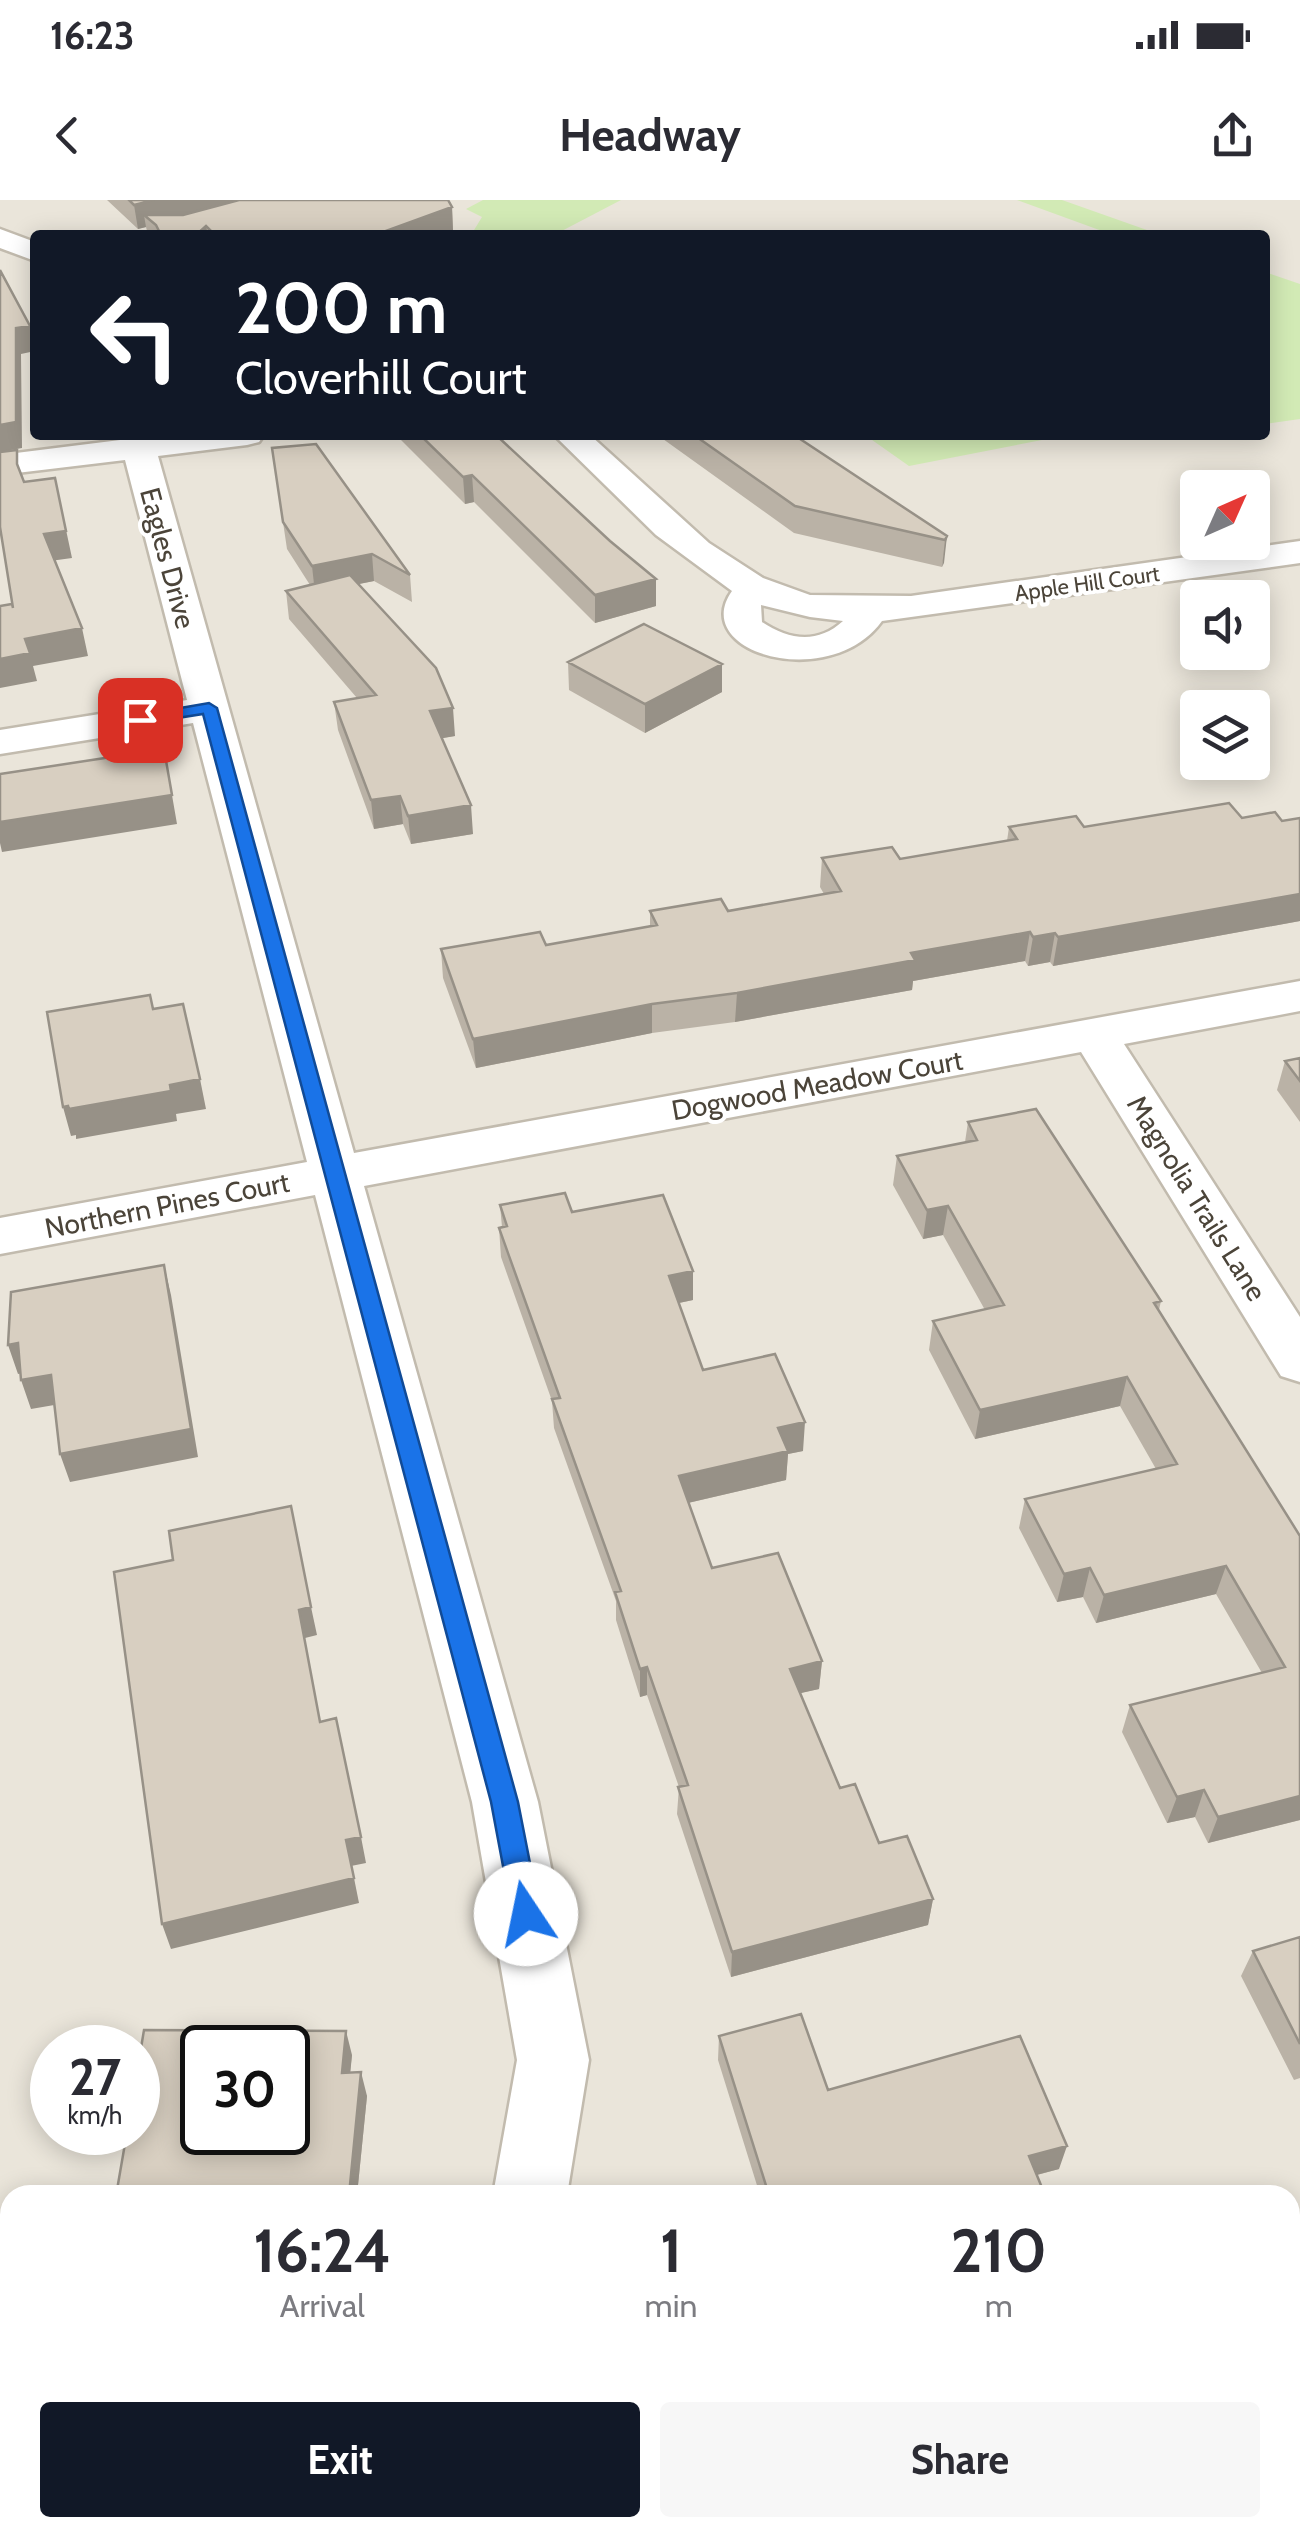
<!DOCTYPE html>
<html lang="en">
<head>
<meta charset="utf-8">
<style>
  body { margin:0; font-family:Cabin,sans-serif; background:#f7f7f7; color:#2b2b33; height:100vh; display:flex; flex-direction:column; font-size:38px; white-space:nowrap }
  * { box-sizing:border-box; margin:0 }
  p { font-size:32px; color:#7c7c81 }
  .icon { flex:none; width:55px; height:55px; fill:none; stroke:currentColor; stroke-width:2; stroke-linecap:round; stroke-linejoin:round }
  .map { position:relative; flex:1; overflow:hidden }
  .drawer { position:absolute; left:0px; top:1985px; width:1300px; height:352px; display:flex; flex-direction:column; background:#fff; border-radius:30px 30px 0 0; box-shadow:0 5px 25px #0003 }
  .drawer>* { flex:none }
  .hud { position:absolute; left:30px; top:30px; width:1240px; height:210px; border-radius:10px; box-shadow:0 5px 25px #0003; background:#111827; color:#fff; overflow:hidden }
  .needle { width:65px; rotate:45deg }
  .fabs { position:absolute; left:1180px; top:270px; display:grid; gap:20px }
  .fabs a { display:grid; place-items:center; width:90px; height:90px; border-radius:10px; background:#fff; box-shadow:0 5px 25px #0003; font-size:50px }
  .speed { position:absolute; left:30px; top:1825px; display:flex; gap:20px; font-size:50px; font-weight:700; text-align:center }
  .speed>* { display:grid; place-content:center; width:130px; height:130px; border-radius:50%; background:#fff; box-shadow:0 5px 25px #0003; line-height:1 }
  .speed small { font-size:25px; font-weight:400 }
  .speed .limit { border:5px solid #111; border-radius:15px; background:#fff; color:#111 }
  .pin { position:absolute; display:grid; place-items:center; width:85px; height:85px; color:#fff; margin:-42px; border-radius:20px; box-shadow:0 5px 15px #0006 }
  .me { position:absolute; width:110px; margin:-55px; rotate:349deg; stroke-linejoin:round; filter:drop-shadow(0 0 8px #0008) }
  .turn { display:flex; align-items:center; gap:35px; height:210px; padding:0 40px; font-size:45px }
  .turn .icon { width:130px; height:130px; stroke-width:2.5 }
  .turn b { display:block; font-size:70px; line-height:85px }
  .eta { display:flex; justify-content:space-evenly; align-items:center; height:170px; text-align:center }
  .eta b { font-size:60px; font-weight:700; line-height:70px }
  .primary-button { display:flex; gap:20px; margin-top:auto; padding:20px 40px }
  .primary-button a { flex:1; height:115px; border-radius:10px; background:#111827; color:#fff; font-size:40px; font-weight:700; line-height:115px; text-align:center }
  .primary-button a+a { background:#f7f7f7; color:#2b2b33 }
  .status { display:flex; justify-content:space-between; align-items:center; height:70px; padding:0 50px; background:#fff; direction:ltr }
  .status svg { height:28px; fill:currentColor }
  header { display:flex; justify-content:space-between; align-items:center; height:130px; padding:0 40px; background:#fff; font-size:45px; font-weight:700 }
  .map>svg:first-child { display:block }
  .residential { fill:#eae5da; fill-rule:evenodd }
  .green { fill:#d2eab5 }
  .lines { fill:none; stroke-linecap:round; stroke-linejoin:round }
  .minor-casing { stroke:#c2bbae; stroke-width:5 }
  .minor { fill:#fff; fill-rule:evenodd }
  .wall { fill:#bab2a6 }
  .shaded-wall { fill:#979187 }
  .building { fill:#d8cfc1; stroke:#979187; stroke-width:2.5; fill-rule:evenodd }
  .route { fill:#1a73e8; stroke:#114b97; stroke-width:2.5 }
  .labels { text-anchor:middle; stroke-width:8; stroke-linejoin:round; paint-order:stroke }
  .far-street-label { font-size:22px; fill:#4b4439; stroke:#fff }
  .street-label { font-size:28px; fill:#4b4439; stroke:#fff }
</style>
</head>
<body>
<div class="status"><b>16:23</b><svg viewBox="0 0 49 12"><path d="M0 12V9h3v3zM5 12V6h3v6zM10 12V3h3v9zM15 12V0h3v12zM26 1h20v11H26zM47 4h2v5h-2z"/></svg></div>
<header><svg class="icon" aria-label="back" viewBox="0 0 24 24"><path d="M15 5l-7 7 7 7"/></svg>Headway<svg class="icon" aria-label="share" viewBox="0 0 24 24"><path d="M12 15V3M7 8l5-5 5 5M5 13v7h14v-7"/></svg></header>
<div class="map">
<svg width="1300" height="2336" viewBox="0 0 1300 2336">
  <rect width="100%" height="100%" fill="#f6f3ec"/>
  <path class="residential" d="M0,0H1300V2336H0ZM35,35H1265V235H35ZM1198,288H1252V342H1198ZM1198,398H1252V452H1198ZM1198,508H1252V562H1198ZM52,1848H138V1932H52ZM202,1848H288V1932H202ZM10,1995H1290V2328H10Z"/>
  <path class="green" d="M483,0H621L554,35H471L482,17L466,9Z
    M1017,0H1062L1161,35H1113Z
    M1265,72L1300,84V219L1265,224Z
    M865,235H1178L1042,240L909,266Z"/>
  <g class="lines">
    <g class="minor-casing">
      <path id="minor" d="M0,29L35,42V61L0,48Z
        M118,235H264L259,242L247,245L158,256L354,953L1300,781V811L1124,844L1300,1117V1182L1281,1176L1081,852L364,986L538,1602L589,1860L567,1995H493L517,1860L472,1602L315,995L0,1054V1018L307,962L193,523L0,554V530L187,500L125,260L0,275V255L120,240Z
        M554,235H590L709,343L763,378L810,395L911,396L1300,341V363L882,421C830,493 688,453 732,391L656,335ZM761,405L810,417L843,421C818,444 789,440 762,422Z
        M467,2328H549L550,2336H468Z"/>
    </g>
    <use href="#minor" class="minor"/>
  </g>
  <path class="wall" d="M107,0H448L452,7L453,31L443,35H148L146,27L138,29Z
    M396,235H496L610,341L656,379V406L595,423L474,302L465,304Z
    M663,235H794L947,336L942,367L794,333L663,239Z
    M272,248L410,375L412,402L374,381L358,384L455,536L442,538L473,634L411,644L403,624L374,629L338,530L334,502L357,498L289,419L286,391L310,385L287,349Z
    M568,462L722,464V492L645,533L569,490Z
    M1242,618L1282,621L1300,618V721L1053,766L1050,762L1028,766L1025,761L913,781L912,790L735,822L652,833L476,868L443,778L441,749L546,745L650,727V711H728L824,694L820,687L822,658L900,659L1007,641L1009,627H1084Z
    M1300,858V922L1277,890L1285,861Z
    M968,922L1161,1101L1159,1110L1300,1336V1620L1208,1643L1195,1617L1167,1623L1122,1532L1130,1505L1262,1473L1216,1394L1096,1423L1083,1397L1057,1402L1019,1328L1025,1299L1156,1269L1120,1206L975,1239L929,1150L933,1121L985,1110L943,1035L923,1039L893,985L897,956L965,942Z
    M500,1005L572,1012L693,1071V1100L679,1103L703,1170L803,1251L788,1254L786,1280L688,1303L712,1368L822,1461L819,1489L800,1493L840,1588L879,1643L933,1699L928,1725L731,1777L677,1614L679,1587L647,1495L640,1497L616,1420V1401L554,1228L552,1201L501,1057L499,1028L502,1027Z
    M1300,1737V1878L1294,1880L1241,1776L1253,1751Z
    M719,1836L828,1890L1059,1969L1037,1975L1045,1995H760L718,1860Z
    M352,1855L350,1872L367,1896L357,1995H120L117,1990Z
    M1122,2328H1290L1300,2336H1123L1121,2329Z"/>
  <path class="shaded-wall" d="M154,0H242L155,25L144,15L146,27L138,29L134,5Z
    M452,7L453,31L443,35H375Z
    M206,26L208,35H196Z
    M30,126L35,151L21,154L22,248L0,252V225L16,128Z
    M472,275L474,302L465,304L463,277Z
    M55,278L72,358L50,361L44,334Z
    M947,336L944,363L942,367L945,340Z
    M372,354L374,381L315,393L312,366Z
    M656,379V406L595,423V395Z
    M82,428L88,456L33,466L37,481L0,488V459L25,439Z
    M722,464V492L645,533V504Z
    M453,508L455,536L432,540L430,511Z
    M164,549L177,624L2,652L0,643V622Z
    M400,596L403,624L374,629L371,600Z
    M471,605L473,634L411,644L408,616Z
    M1300,694V721L1053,766L1058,737Z
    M1030,732L1025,761L913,781L912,790L735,822L737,793L911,753Z
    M1055,733L1050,762L1028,766L1033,737Z
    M652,804V833L476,868L473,839Z
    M200,879L206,909L176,914L177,921L76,939V935L71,936L63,907Z
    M948,1006L943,1035L923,1039L927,1010Z
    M164,1065L171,1095L198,1257L70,1282L60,1254Z
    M693,1071V1100L669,1105V1076Z
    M18,1143L27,1172L18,1174L8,1145Z
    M51,1175L60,1204L31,1209L21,1180Z
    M1127,1177L1120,1206L975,1239L980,1210Z
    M805,1222L803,1251L788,1254L786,1280L679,1305V1276L778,1228Z
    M1226,1366L1216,1394L1096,1423L1104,1395Z
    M1090,1368L1083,1397L1057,1402L1064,1374Z
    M311,1407L317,1435L305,1438L299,1410Z
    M822,1461L819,1489L788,1496L790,1469Z
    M647,1467V1495L640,1497V1469Z
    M1204,1590L1195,1617L1167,1623L1177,1597Z
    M1300,1596V1620L1208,1643L1218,1617Z
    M361,1637L366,1663L351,1666L346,1640Z
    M354,1678L359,1703L171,1749L162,1724Z
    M933,1699L928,1725L731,1777L732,1752Z
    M346,1831L352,1855L348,1896L342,1873Z
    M361,1872L367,1896L357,1995H349Z
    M1067,1946L1059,1969L1021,1979L1029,1956Z
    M272,2328H282L281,2336H271Z"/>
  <path class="building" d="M129,0H154L134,5Z
    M239,0H448L452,7L375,35H215L206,26L196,35H161L156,25L144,15H183Z
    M0,70L30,126L16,128V222L0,225Z
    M420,235H496L610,341L656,379L595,395L472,275L463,277Z
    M694,235H794L947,336L945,340L795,306Z
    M316,244L410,375L372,354L312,366L283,322L272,248Z
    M17,250V264L24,282L55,278L66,331L44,334L82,428L25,439L30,453L0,459V406L12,404L13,408L0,327V252Z
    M350,375L436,468L453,508L430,511L471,605L408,616L400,596L371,600L334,502L376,495L286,391Z
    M644,424L722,464L645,504L568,462Z
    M164,549L172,595L0,622V574Z
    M1229,603L1242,618L1275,612L1282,621L1300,618V694L1058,737L1055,733L1033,737L1030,732L911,753L915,760L737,793L652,804L473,839L441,749L540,732L546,745L657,725L650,711L721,699L728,711L841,691L822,658L892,647L900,659L1017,639L1009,627L1076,616L1084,627Z
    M150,795L153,809L183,804L200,879L170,885L171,891L69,909L68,906L63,907L47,812Z
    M1300,858V881L1285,861Z
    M1036,909L1161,1101L1154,1103L1300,1336V1596L1218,1617L1204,1590L1177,1597L1130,1505L1285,1467L1226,1366L1104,1395L1090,1368L1064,1374L1025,1299L1177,1264L1127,1177L980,1210L933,1121L1004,1105L948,1006L927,1010L897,956L977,940L968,922Z
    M565,993L572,1012L663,995L693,1071L669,1076L703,1170L775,1154L805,1222L778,1228L788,1251L679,1276L712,1368L778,1353L822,1461L790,1469L840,1588L855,1584L879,1643L907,1636L933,1699L732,1752L678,1587L688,1585L647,1467L640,1469L615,1392L621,1391L552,1199L560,1198L499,1028L507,1026L500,1005Z
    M164,1065L191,1229L60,1254L51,1175L21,1180L18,1143L8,1145L11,1092Z
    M291,1306L311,1407L299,1410L320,1522L336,1518L361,1637L346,1640L354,1678L162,1724L114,1372L173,1360L169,1331Z
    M1300,1737V1844L1253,1751Z
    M801,1814L828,1890L1020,1836L1067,1946L1029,1956L1045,1995H769L719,1836Z
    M144,1830L346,1831L342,1873L361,1872L349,1995H190L191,1991L117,1990L127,1932H138V1866ZM202,1848H288V1932H202Z
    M1300,2101V2336H1140L1137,2328H1290V2104Z
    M0,2253H10V2328H272L271,2336H0Z
    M776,2328H856L860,2336H758Z"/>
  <path class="route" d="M209,503L217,508L518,1602L540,1714L536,1723L526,1727L516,1723L512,1714L491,1602L203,514L140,524L131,520L140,515Z"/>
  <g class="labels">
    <g class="far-street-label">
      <text transform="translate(1087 383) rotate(-8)" y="8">Apple Hill Court</text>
    </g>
    <g class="street-label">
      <text transform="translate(168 358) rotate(75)" y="10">Eagles Drive</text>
      <text transform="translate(817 885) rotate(-10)" y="10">Dogwood Meadow Court</text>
      <text transform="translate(1197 998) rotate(58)" y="10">Magnolia Trails Lane</text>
      <text transform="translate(167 1005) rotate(-11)" y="10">Northern Pines Court</text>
    </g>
  </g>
</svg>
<div class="fabs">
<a><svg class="needle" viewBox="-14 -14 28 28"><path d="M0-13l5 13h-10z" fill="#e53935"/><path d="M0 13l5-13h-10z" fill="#7c7c81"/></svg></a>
<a><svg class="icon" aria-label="sound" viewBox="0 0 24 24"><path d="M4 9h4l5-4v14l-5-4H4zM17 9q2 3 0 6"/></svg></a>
<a><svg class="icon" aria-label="layers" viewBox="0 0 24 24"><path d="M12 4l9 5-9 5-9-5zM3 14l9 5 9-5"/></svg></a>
</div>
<div class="speed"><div>27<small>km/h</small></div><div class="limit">30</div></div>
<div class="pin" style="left:140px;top:520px;background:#d93025"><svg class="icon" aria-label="arrive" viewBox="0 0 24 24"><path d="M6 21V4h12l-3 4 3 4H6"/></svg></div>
<svg class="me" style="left:526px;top:1714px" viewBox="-20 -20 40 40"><circle r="19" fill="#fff"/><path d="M0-13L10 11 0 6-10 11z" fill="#1a73e8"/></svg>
<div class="hud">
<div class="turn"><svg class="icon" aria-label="left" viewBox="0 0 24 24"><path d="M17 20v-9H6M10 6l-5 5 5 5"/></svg><div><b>200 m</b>Cloverhill Court</div></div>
</div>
<section class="drawer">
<div class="eta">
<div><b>16:24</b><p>Arrival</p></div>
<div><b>1</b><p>min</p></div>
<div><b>210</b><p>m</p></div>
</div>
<div class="primary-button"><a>Exit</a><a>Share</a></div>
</section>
</div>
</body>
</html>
